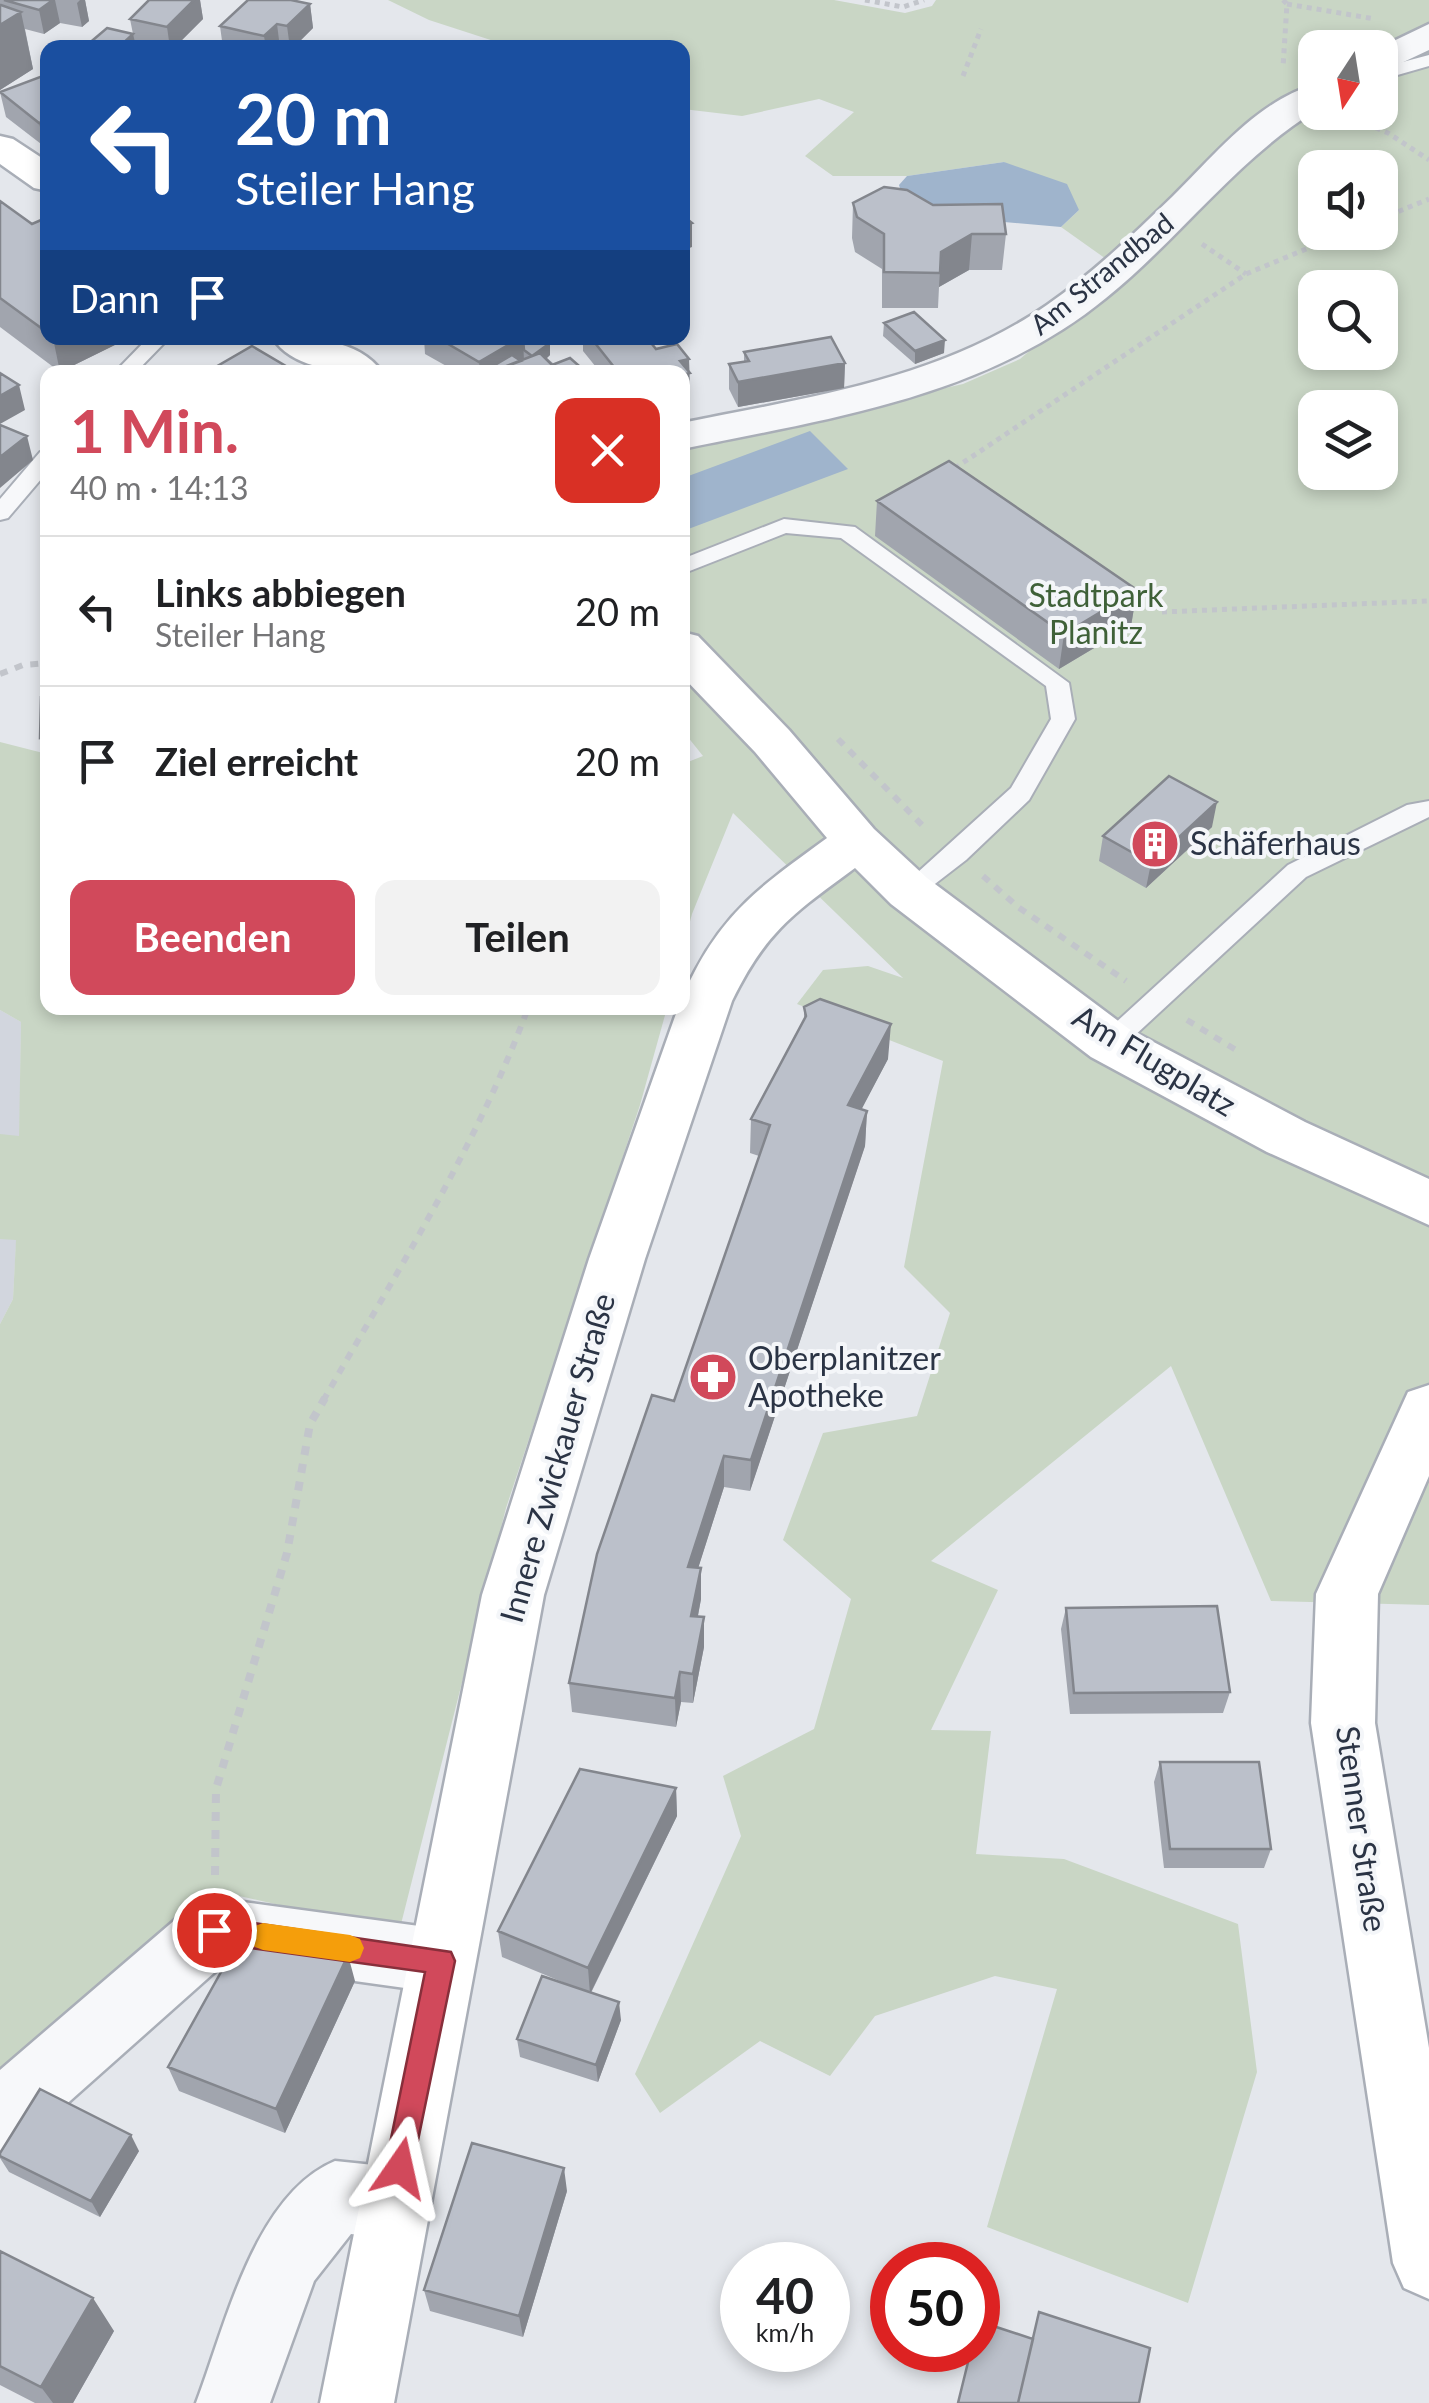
<!DOCTYPE html>
<html lang="de">
<head>
<meta charset="utf-8">
<style>
  body { margin:0; font-family:Lato,sans-serif; background:#f2f2f2; color:#202124; height:100vh; display:flex; flex-direction:column; font-size:38px; white-space:nowrap }
  * { box-sizing:border-box; margin:0 }
  p { font-size:32px; color:#757577 }
  .icon { flex:none; width:55px; height:55px; fill:none; stroke:currentColor; stroke-width:2; stroke-linecap:round; stroke-linejoin:round }
  .map { position:relative; flex:1; overflow:hidden }
  .details { position:absolute; left:40px; top:365px; width:650px; height:650px; display:flex; flex-direction:column; background:#fff; border-radius:20px; box-shadow:0 5px 15px #0003 }
  .details>* { flex:none }
  .hud { position:absolute; left:40px; top:40px; width:650px; height:305px; border-radius:20px; box-shadow:0 5px 15px #0003; background:#1a4fa0; color:#fff; overflow:hidden }
  .needle { width:65px; rotate:192deg }
  .buttons { position:absolute; left:1298px; top:30px; display:grid; gap:20px }
  .buttons a { display:grid; place-items:center; width:100px; height:100px; border-radius:20px; background:#fff; box-shadow:0 5px 15px #0003; font-size:50px }
  .speed { position:absolute; left:720px; top:2242px; display:flex; gap:20px; font-size:50px; font-weight:700; text-align:center }
  .speed>* { display:grid; place-content:center; width:130px; height:130px; border-radius:50%; background:#fff; box-shadow:0 5px 15px #0003; line-height:1 }
  .speed small { font-size:25px; font-weight:400 }
  .speed .limit { border:15px solid #d22; background:#fff; color:#111 }
  .pin { position:absolute; display:grid; place-items:center; width:85px; height:85px; color:#fff; margin:-42px; border:5px solid #fff; border-radius:50%; box-shadow:0 2px 10px #0007 }
  .me { position:absolute; width:110px; margin:-55px; rotate:11deg; stroke-linejoin:round; filter:drop-shadow(0 0 8px #0008) }
  .turn { display:flex; align-items:center; gap:35px; height:210px; padding:0 30px; font-size:45px }
  .turn .icon { width:130px; height:130px; stroke-width:2.5 }
  .turn b { display:block; font-size:70px; line-height:85px }
  .then { display:flex; align-items:center; height:95px; padding:0 30px; background:#0003; gap:20px; font-size:38px }
  .round { display:grid; place-items:center; flex:none; width:105px; height:105px; border-radius:20px; background:#f2f2f2 }
  .headline { display:flex; align-items:center; justify-content:space-between; height:170px; padding:0 30px }
  h1 { font-size:60px; font-weight:700; line-height:75px; color:#d1495b }
  .cta { display:flex; gap:20px; margin-top:auto; padding:20px 30px }
  .cta a { flex:1; height:115px; border-radius:20px; background:#d1495b; color:#fff; font-size:40px; font-weight:700; line-height:115px; text-align:center }
  .cta a+a { background:#f2f2f2; color:#202124 }
  ul { padding:0; list-style:none }
  li { display:flex; align-items:center; gap:30px; height:150px; padding:0 30px; border-top:2px solid #e0e0e0 }
  li div { flex:1 }
  li b { display:block; font-size:38px }
  li em { font-style:normal }
  .map>svg:first-child { display:block }
  .built { fill:#d2d6de }
  .green { fill:#c9d6c5; fill-rule:evenodd }
  .water { fill:#9fb4cc }
  .lines { fill:none; stroke-linecap:round; stroke-linejoin:round }
  .lane-casing { stroke:#a9aeb7; stroke-width:4 }
  .street-casing { stroke:#a9aeb7; stroke-width:5 }
  .secondary-casing { stroke:#a9aeb7; stroke-width:5 }
  .path-far2 { stroke:#c2c5cb; stroke-width:5; stroke-dasharray:5 5; stroke-linecap:butt }
  .path-far1 { stroke:#c2c5cb; stroke-width:6; stroke-dasharray:8 8; stroke-linecap:butt }
  .path { stroke:#c2c5cb; stroke-width:8; stroke-dasharray:9 9; stroke-linecap:butt }
  .lane { fill:#f7f8fa; fill-rule:evenodd }
  .street { fill:#f7f8fa; fill-rule:evenodd }
  .secondary { fill:#fff; fill-rule:evenodd }
  .wall { fill:#a1a5ae }
  .shaded-wall { fill:#83868d }
  .building { fill:#bbc0ca; stroke:#83868d; stroke-width:2.5 }
  .route { fill:#d1495b; stroke:#882f3b; stroke-width:2.5 }
  .slow { fill:#f59e0b }
  .labels { text-anchor:middle; stroke-width:8; stroke-linejoin:round; paint-order:stroke }
  .far-street-label { font-size:28px; fill:#2b3445; stroke:#f4f6f9 }
  .park-label { font-size:32px; fill:#3f6138; stroke:#f4f6f9 }
  .poi-label { font-size:32px; fill:#2b3445; stroke:#f4f6f9; text-anchor:start }
  .street-label { font-size:32px; fill:#2b3445; stroke:#f4f6f9 }
</style>
</head>
<body>
<div class="map">
<svg width="1429" height="2403" viewBox="0 0 1429 2403">
  <rect width="100%" height="100%" fill="#e4e7ec"/>
  <path class="built" d="M0,1010L21,1022L19,1190L13,1299L0,1324Z"/>
  <path class="green" d="M388,0H834L905,13L932,6L936,0H1429V1605L1271,1601L1171,1366L931,1561L998,1590L931,1730L991,1731L976,1854L1064,1859L1238,1924L1257,2072L1188,2303L987,2227L1057,1989L995,1976L875,2016L830,2076L760,2041L660,2113L635,2074L741,1836L723,1776L814,1729L851,1599L783,1540L823,1433L917,1416L950,1313L904,1267L943,1061L797,1004L823,970L868,966L903,978L733,813L692,914L683,948V764L703,756L683,731V447L963,384L1020,359L1123,271L1061,227L1079,210L1004,162L907,176H833L805,156L854,112L819,99L742,116L683,109L682,48L512,47L429,20ZM1315,48H1380V112H1315ZM1315,168H1380V232H1315ZM1315,288H1380V352H1315ZM1315,408H1380V472H1315Z
    M0,742L47,754L48,1008H667L640,1105L506,1508L399,1932L226,1893L174,1932L0,2100V1324L13,1299L16,1240L0,1239V1134L19,1136L21,1022L0,1010Z"/>
  <path class="water" d="M1004,162L1067,184L1079,210L1061,227L993,221L904,202L899,185L907,176Z
    M810,431L848,469L683,531V478Z"/>
  <g class="lines">
    <g class="lane-casing">
      <path id="lane" d="M1429,55V66L1380,80V68Z
        M148,338H169L136,372H115Z
        M48,451V471L8,518L0,520V499L40,452Z
        M784,519L855,527L1069,683L1075,719L1029,800L966,860L918,897H900L897,891L1011,788L1051,719L1046,686L841,538L786,533L682,574V559Z
        M1429,801V817L1306,877L1119,1050H1101L1097,1043L1101,1036L1288,865L1407,805Z"/>
    </g>
    <g class="street-casing">
      <path id="street" d="M1429,24V50L1380,73L1379,48Z
        M1315,85V111C1236,160 1178,240 1106,298C985,397 832,418 682,449V423C809,397 938,380 1047,305C1093,273 1134,234 1173,196C1213,157 1259,99 1315,85Z
        M214,1898L441,1929L465,1938L475,1961L465,1984L441,1993L225,1963L25,2141L0,2151V2070L190,1907Z
        M335,2161L393,2167L418,2178L429,2203L418,2228L393,2239L351,2234L314,2281L270,2403H196C225,2327 254,2195 335,2161Z"/>
    </g>
    <g class="secondary-casing">
      <path id="secondary" d="M0,136L13,139L48,162V191L34,188L0,164Z
        M273,338C309,338 358,338 382,372C348,374 292,370 273,338Z
        M682,632L698,636L789,730L874,829L927,878L1129,1029L1305,1122L1429,1179V1225L1267,1152L1091,1057L891,904L855,868C794,913 766,931 732,1001L645,1259L544,1595L394,2403H320L482,1595L589,1259L678,1008H682C682,993 689,983 695,971C729,906 770,880 827,838L755,752L682,676Z
        M1429,1385V1476L1378,1594L1375,1723L1429,2048V2299L1404,2288L1393,2263L1311,1723L1316,1594L1408,1392Z"/>
    </g>
    <path class="path-far2" d="M865,0L903,7L924,0
      M1283,0L1287,4L1283,67
      M1287,4L1375,19
      M963,76L981,29
      M1339,112L1388,133L1429,160
      M1380,219L1429,199
      M1202,244L1246,274
      M955,468L1246,274L1347,232
      M1162,612L1429,601"/>
    <path class="path-far1" d="M0,674L23,665L48,663
      M838,739L927,830
      M983,876L1018,907L1126,981
      M1187,1020L1236,1050
      M323,1401C396,1273 477,1146 528,1008"/>
    <path class="path" d="M215,1875L216,1789L287,1553L310,1424L325,1398"/>
    <use href="#lane" class="lane"/>
    <use href="#street" class="street"/>
    <use href="#secondary" class="secondary"/>
  </g>
  <path class="wall" d="M0,0H85L89,21L82,27L60,23L44,34L25,29L33,69L0,90Z
    M149,0H200L203,19L174,48H156L135,43L134,48H95L93,40L133,34L130,19Z
    M310,4L313,28L298,43L313,48H223L220,26Z
    M48,74V146L45,147L6,117L0,92Z
    M0,201L32,224L48,217V338H122L123,341L60,372L0,327Z
    M853,203L933,205L1006,234L1002,270H969L939,287L938,308H882V269L855,252L852,238Z
    M884,323L944,353L915,364L883,336Z
    M424,338H546L550,343V355L547,358L554,364L586,372H457L425,354Z
    M583,338H647L656,349L689,359L690,398L682,400V372H600L583,351Z
    M744,352L845,363L844,388L738,407L729,389V364L744,361Z
    M877,501L1137,590L1131,626L1059,669L875,536Z
    M48,696V750H43L40,738Z
    M1212,827L1146,888L1099,861L1103,836Z
    M804,1007L888,1059L861,1109L867,1111L865,1146L750,1491L724,1487L698,1568H701V1599L698,1616L704,1617V1647L693,1703L681,1702L676,1727L572,1712L569,1683L674,1401L759,1156L750,1153L751,1119L804,1020Z
    M1066,1608L1230,1692L1223,1713L1070,1714L1061,1629Z
    M1160,1762L1271,1849L1264,1868H1164L1154,1782Z
    M676,1788L677,1816L591,1993L621,2020L598,2082L520,2057L517,2039L572,1986L502,1957L498,1931Z
    M355,1981L285,2133L179,2091L168,2067Z
    M139,2151L100,2217L9,2172L0,2158V2153Z
    M567,2191L523,2337L430,2311L424,2290Z
    M0,2251L114,2331L73,2403H35L0,2385Z"/>
  <path class="shaded-wall" d="M53,0H55L60,23L44,34L39,10Z
    M80,0H85L89,21L82,27L77,3Z
    M194,0H200L203,19L174,48H170L167,27Z
    M310,4L313,28L293,48H290L287,26Z
    M21,12L33,69L0,90V25Z
    M277,24L280,48H266L264,36Z
    M133,34L136,46L120,48L119,47Z
    M48,120V146L45,147L39,123Z
    M692,223V247L682,251V226Z
    M972,234L969,270L939,287L941,252Z
    M53,338H122L123,341L60,372Z
    M520,338H523L524,361L491,372H480L479,362Z
    M945,340L944,353L915,364V351Z
    M550,343V355L537,367L533,357Z
    M689,359L690,398L682,400V372L680,361Z
    M845,363L844,388L738,407V382Z
    M19,385L25,410L0,424V396Z
    M27,436L33,460L0,488V457Z
    M1137,590L1131,626L1059,669L1064,634Z
    M1217,802L1212,827L1146,888L1151,863Z
    M891,1024L888,1059L846,1139L848,1105Z
    M867,1111L865,1146L750,1491L751,1460Z
    M724,1456V1487L689,1597L688,1567Z
    M701,1568V1599L692,1646L691,1616Z
    M704,1617V1647L693,1703V1674Z
    M680,1672L681,1702L676,1727L675,1698Z
    M676,1788L677,1816L590,1994L588,1968Z
    M348,1955L355,1981L285,2133L276,2109Z
    M619,2002L621,2020L598,2082L596,2065Z
    M131,2135L139,2151L100,2217L91,2201Z
    M564,2168L567,2191L523,2337L519,2316Z
    M93,2298L114,2331L73,2403H53L41,2387Z"/>
  <path class="building" d="M4,0H53L39,10Z
    M149,0H194L167,27L130,19Z
    M248,0H291L310,4L287,26L277,24L264,36L220,26Z
    M0,5H1L21,12L0,25Z
    M107,28L133,34L119,47L93,40Z
    M290,41L313,48H282Z
    M48,74V120L39,123L0,92Z
    M884,187L907,190L933,205L1002,204L1006,234H972L941,252L940,273L884,272V234L857,217L853,203Z
    M0,201L32,224L48,217V333L0,298Z
    M682,215L692,223L682,226Z
    M914,312L945,340L915,351L884,323Z
    M831,337L845,363L738,382L729,364L749,361L744,352Z
    M438,338H520L479,362Z
    M523,338H546L550,343L532,356L524,350Z
    M591,338H647L656,349L677,344L689,359L680,361L690,373L682,375V372H618Z
    M252,346L296,372H207Z
    M540,353L552,365L570,358L586,372H491Z
    M512,355L521,361L491,372H483Z
    M0,373L19,385L0,396Z
    M0,425L27,436L0,457Z
    M949,461L1137,590L1064,634L877,501Z
    M48,696V737L40,738L41,697Z
    M1169,776L1217,802L1151,863L1103,836Z
    M820,999L891,1024L848,1105L867,1111L751,1460L724,1456L688,1567L701,1568L691,1616L704,1617L693,1674L680,1672L675,1698L569,1683L597,1554L652,1395L674,1401L770,1125L751,1119L806,1016L804,1007Z
    M1217,1606L1230,1692L1074,1693L1066,1608Z
    M1160,1762H1259L1271,1849H1170Z
    M580,1769L676,1788L588,1968L498,1931Z
    M240,1938L348,1955L276,2109L168,2067Z
    M542,1976L619,2002L596,2065L517,2039Z
    M40,2089L131,2135L91,2201L0,2156V2153Z
    M472,2143L564,2168L519,2316L424,2290Z
    M0,2251L93,2298L41,2387L0,2366Z
    M1039,2312L1150,2348L1139,2403H1018Z
    M978,2321L1033,2339L1018,2403H958L971,2350H978Z"/>
  <path class="route" d="M214,1917L451,1952L455,1961L410,2179L400,2183L389,2179L385,2168L425,1972L214,1943L205,1939L201,1930L205,1921Z"/>
  <path class="slow" d="M263,1923L350,1935L360,1939L364,1948L360,1958L350,1962L263,1950L253,1946L249,1936L253,1927Z"/>
  <defs>
    <g id="building-disc" transform="scale(2.5)"><circle r="9.5" fill="#d1495b" stroke="#f4f6f9"/><path d="M-4-6H4V6H1V3H-1V6H-4ZM-2.5-4.3h1.7v1.8h-1.7ZM.8-4.3h1.7v1.8H.8ZM-2.5-1h1.7V.8h-1.7ZM.8-1h1.7V.8H.8Z" fill="#fff"/></g>
    <g id="pharmacy-disc" transform="scale(2.5)"><circle r="9.5" fill="#d1495b" stroke="#f4f6f9"/><path d="M-2-6h4v4h4v4h-4v4h-4v-4h-4v-4h4Z" fill="#fff"/></g>
  </defs>
  <g fill-rule="evenodd">
    <use href="#building-disc" x="1155" y="844"/>
    <use href="#pharmacy-disc" x="713" y="1377"/>
  </g>
  <g class="labels">
    <g class="far-street-label">
      <text transform="translate(1102 274) rotate(-39)" y="10">Am Strandbad</text>
    </g>
    <g class="park-label">
      <text x="1096" y="607">Stadtpark<tspan x="1096" dy="37">Planitz</tspan></text>
    </g>
    <g class="poi-label">
      <text x="1190" y="855">Schäferhaus</text>
      <text x="748" y="1370">Oberplanitzer<tspan x="748" dy="37">Apotheke</tspan></text>
    </g>
    <g class="street-label">
      <text transform="translate(1154 1061) rotate(31)" y="11">Am Flugplatz</text>
      <text transform="translate(558 1458) rotate(-74)" y="11">Innere Zwickauer Straße</text>
      <text transform="translate(1361 1829) rotate(82)" y="11">Stenner Straße</text>
    </g>
  </g>
</svg>
<div class="buttons">
<a><svg class="needle" viewBox="-14 -14 28 28"><path d="M0-13l5 13h-10z" fill="#e53935"/><path d="M0 13l5-13h-10z" fill="#757577"/></svg></a>
<a><svg class="icon" aria-label="sound" viewBox="0 0 24 24"><path d="M4 9h4l5-4v14l-5-4H4zM17 9q2 3 0 6"/></svg></a>
<a><svg class="icon" aria-label="search" viewBox="0 0 24 24"><circle cx="10" cy="10" r="6"/><path d="M15 15l6 6"/></svg></a>
<a><svg class="icon" aria-label="layers" viewBox="0 0 24 24"><path d="M12 4l9 5-9 5-9-5zM3 14l9 5 9-5"/></svg></a>
</div>
<div class="speed"><div>40<small>km/h</small></div><div class="limit">50</div></div>
<div class="pin" style="left:214px;top:1930px;background:#d93025"><svg class="icon" aria-label="arrive" viewBox="0 0 24 24"><path d="M6 21V4h12l-3 4 3 4H6"/></svg></div>
<svg class="me" style="left:400px;top:2168px" viewBox="-20 -20 40 40"><path d="M0-17L14 15 0 8-14 15z" fill="#d1495b" stroke="#fff" stroke-width="4"/></svg>
<div class="hud">
<div class="turn"><svg class="icon" aria-label="left" viewBox="0 0 24 24"><path d="M17 20v-9H6M10 6l-5 5 5 5"/></svg><div><b>20 m</b>Steiler Hang</div></div>
<div class="then">Dann<svg class="icon" aria-label="arrive" viewBox="0 0 24 24"><path d="M6 21V4h12l-3 4 3 4H6"/></svg></div>
</div>
<section class="details">
<div class="headline"><div><h1>1 Min.</h1><p>40 m · 14:13</p></div><a class="round" style="background:#d93025;color:#fff"><svg class="icon" aria-label="close" viewBox="0 0 24 24"><path d="M6 6l12 12M18 6L6 18"/></svg></a></div>
<ul>
<li><svg class="icon" aria-label="left" viewBox="0 0 24 24"><path d="M17 20v-9H6M10 6l-5 5 5 5"/></svg><div><b>Links abbiegen</b><p>Steiler Hang</p></div><em>20 m</em></li>
<li><svg class="icon" aria-label="arrive" viewBox="0 0 24 24"><path d="M6 21V4h12l-3 4 3 4H6"/></svg><div><b>Ziel erreicht</b></div><em>20 m</em></li>
</ul>
<div class="cta"><a>Beenden</a><a>Teilen</a></div>
</section>
</div>
</body>
</html>
